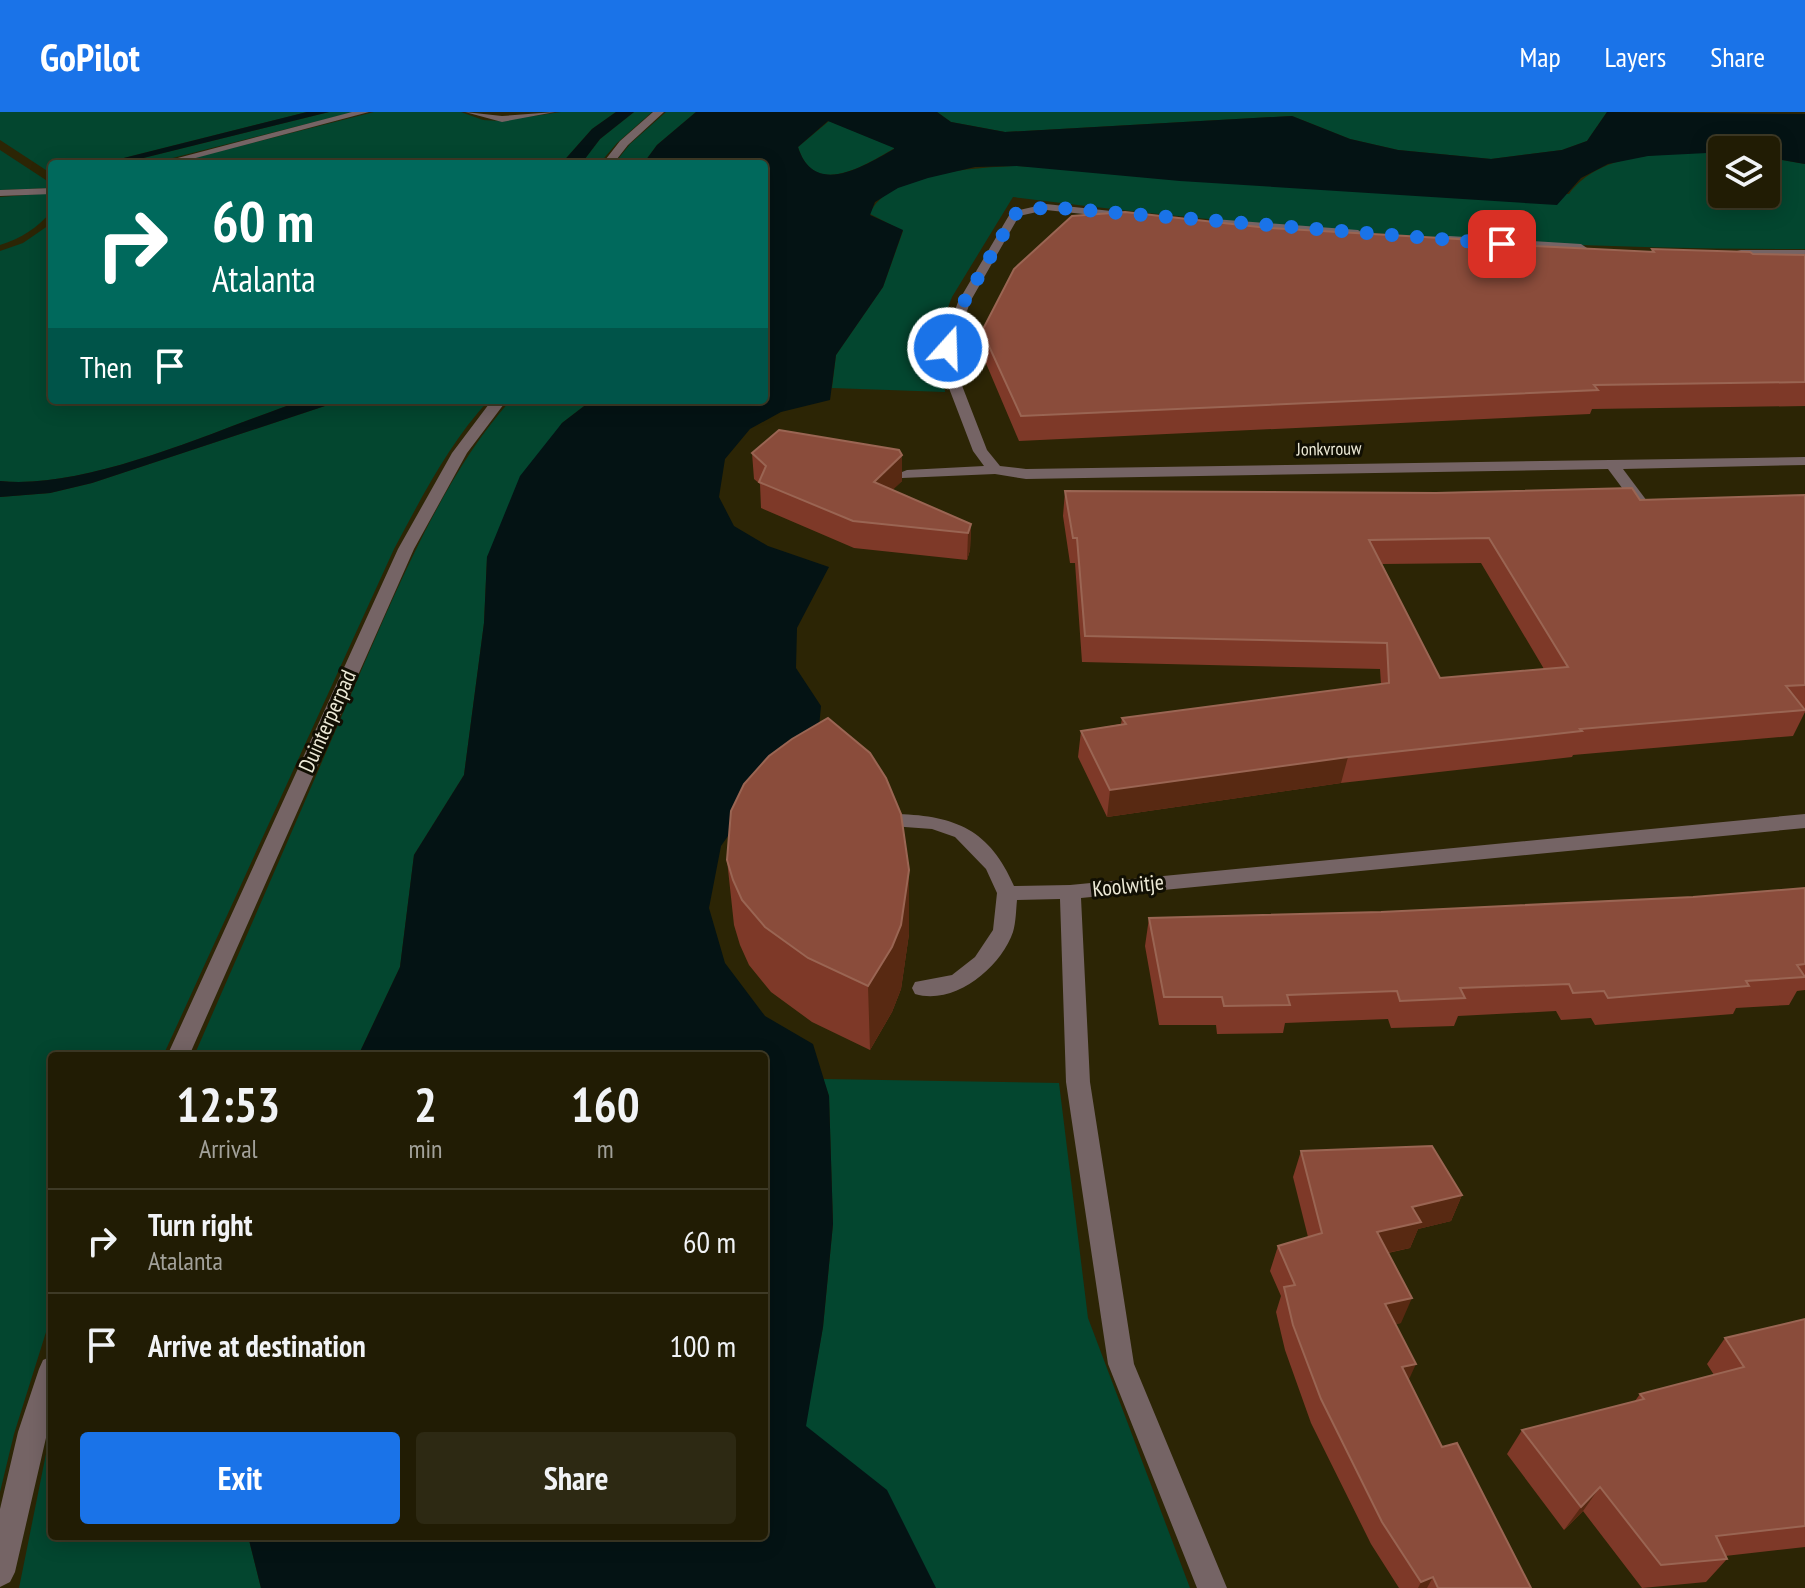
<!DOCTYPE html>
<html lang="en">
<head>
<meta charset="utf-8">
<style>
  body { margin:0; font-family:"PT Sans Narrow",sans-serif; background:#2d2913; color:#f1f3f6; height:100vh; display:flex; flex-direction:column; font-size:30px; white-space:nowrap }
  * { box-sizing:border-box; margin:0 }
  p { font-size:26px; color:#a2a19a }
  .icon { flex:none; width:44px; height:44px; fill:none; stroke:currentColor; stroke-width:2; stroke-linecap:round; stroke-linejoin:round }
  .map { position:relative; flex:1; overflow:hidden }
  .side { position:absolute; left:48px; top:940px; width:720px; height:488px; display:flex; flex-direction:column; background:#211c04; border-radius:8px; box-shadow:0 4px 20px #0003,0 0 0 2px #3e3a26 }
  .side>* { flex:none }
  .top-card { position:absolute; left:48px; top:48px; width:720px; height:244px; border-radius:8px; box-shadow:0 4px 20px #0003,0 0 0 2px #3e3a26; background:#00695c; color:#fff; overflow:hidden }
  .buttons { position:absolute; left:1708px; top:24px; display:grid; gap:16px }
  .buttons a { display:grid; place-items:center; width:72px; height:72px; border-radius:8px; background:#211c04; box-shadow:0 4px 20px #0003,0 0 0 2px #3e3a26; font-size:40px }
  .pin { position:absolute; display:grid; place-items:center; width:68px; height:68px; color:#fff; margin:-34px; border-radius:16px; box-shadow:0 4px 12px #0006 }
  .me { position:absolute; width:88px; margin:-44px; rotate:20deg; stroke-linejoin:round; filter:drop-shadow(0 0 6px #0008) }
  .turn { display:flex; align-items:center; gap:28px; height:168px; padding:0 32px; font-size:36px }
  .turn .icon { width:104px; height:104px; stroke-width:2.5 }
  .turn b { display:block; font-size:56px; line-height:68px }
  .then { display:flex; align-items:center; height:76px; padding:0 32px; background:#0003; gap:16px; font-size:30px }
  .eta { display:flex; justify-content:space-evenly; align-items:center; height:136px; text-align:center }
  .eta b { font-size:48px; font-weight:600; line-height:56px }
  .button { display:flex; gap:16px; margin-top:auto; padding:16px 32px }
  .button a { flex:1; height:92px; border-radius:8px; background:#1a73e8; color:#fff; font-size:32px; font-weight:600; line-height:92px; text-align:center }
  .button a+a { background:#2d2913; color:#f1f3f6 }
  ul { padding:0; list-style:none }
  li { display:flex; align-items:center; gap:24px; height:104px; padding:0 32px; border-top:2px solid #3e3a26 }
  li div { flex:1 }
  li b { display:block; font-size:30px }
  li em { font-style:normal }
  header { display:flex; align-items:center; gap:48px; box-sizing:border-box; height:112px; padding:0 40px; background:#1a73e8; color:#fff }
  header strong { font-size:38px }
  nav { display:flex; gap:44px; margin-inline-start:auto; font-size:28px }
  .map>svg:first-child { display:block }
  .green { fill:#03462f }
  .water { fill:#041314; fill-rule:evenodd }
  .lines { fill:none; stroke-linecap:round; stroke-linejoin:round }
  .minor { fill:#756465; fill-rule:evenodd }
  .wall { fill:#7e3928; fill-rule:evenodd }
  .shaded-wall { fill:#582912 }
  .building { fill:#8a4c3b; stroke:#9a6553; stroke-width:2; fill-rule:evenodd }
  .route { stroke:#1a73e8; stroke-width:14; stroke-dasharray:0 25.2 }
  .labels { text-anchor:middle; stroke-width:6; stroke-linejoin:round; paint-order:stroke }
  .far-street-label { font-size:18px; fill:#edead7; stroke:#110f03 }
  .street-label { font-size:22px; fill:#edead7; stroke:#110f03 }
</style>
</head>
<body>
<header>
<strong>GoPilot</strong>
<nav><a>Map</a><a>Layers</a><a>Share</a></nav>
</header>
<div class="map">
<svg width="1805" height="1476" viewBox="0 0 1805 1476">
  <rect width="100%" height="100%" fill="#2c2505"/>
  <path class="green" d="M0,0H307L100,52H52V62L0,28Z
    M329,0H354L149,52H119Z
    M374,0H461L483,8L500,9L561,0H616L592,17L561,52H169Z
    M634,0H652L617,31L599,52H581L600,27Z
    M666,0H696L657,33L643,52H614L630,32Z
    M937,0H1607L1587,29L1562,38L1491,47L1398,38L1350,27L1292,4L1005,20L951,10Z
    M829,9L895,36C865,53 814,87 798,35Z
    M0,38L52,72V76L0,78Z
    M1710,40L1722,41V82H1766V45L1805,52V137C1540,138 1275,118 1013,85L952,185L938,220L945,280L832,276L836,243L883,175L903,119L870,102C886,61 978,55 1017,54L1569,82C1601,39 1662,43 1710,40Z
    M52,81V99C37,116 22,126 0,133V85Z
    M52,111V288H304C217,317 90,378 0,369V139L23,131Z
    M343,288H489C449,331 422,385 394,437L163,944H52V1201L14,1322L0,1380V385L50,381L92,371Z
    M511,288H592L562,311L487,445L484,511L464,663L414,743L400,855L358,944H194C246,825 298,706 349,587C391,491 441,365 511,288Z
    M823,967L1059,971L1088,1206L1190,1476H936L805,1314L823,1215L833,1112L829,984Z
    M52,1312V1424H248L261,1476H19Z"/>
  <path class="water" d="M307,0H329L119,52H100Z
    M616,0H634L600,27L581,52H561L592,17Z
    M696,0H937L951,10L1005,20L1292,4L1350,27L1398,38L1491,47L1562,38L1587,29L1607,0L1805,2V52L1766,45V38L1648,44L1608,52L1581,66L1557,93L1180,69L1017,54L975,55L928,66L898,76L875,90L870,103L903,118L883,175L836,243L830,288L781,300L750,317L725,347L719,385L734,414L768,434L829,455L797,516L796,556L821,594L819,615L763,674L721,734L709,796L725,851L765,904L813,932L829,984L833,1112L823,1215L806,1314L887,1378L936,1476H261L248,1424H764V944H358L400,855L414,743L464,663L484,511L487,445L520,364L562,311L592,288H764V52H643L657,33ZM828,9L894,36V37C864,54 814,86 798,35Z
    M304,288H343L92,371L50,381L0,385V369C90,378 217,317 304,288Z"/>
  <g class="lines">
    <path class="minor" d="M352,0H369L173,52H155Z
      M465,0L502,4L555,0L502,10Z
      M653,0H664L628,33L613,52H602L620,29Z
      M52,76V82L0,84V78Z
      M1046,92L1130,101L1136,104L1130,107L1046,98L1019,104L970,190L955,236L961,271L987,338L1000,354L1026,357L1805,345V353L1623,357L1653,397L1645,402L1640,400L1608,357L1026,367L995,362L902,366V360L907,358L984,354L973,339L947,271L941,236L958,190L1011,100Z
      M1214,107L1358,118L1364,122L1358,126L1210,113V109Z
      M1449,124L1581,132L1587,136L1581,140L1445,131L1443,128Z
      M1741,138H1805V146L1737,145V139Z
      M492,288H507L467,341L414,437L189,944H167L398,437L452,341Z
      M898,702C956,704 990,718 1014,774L1070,773L1805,702V716L1081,786L1090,970L1134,1252L1227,1476H1197L1108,1252L1066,970L1060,787L1017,788C1016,798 1016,810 1013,820C1001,855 955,894 915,882L912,876L915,870L952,863L975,845L993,818L997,781L986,757L955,725L932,717L891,714L888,709L891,704Z
      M52,1244V1300L15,1460L10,1470L0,1475V1397L18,1320L39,1257L43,1248Z"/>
  </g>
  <path class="wall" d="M1268,116L1475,131L1651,140L1652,137L1753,142L1805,143V294L1592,297L1590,302L1019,329L982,242V219Z
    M752,341L902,369L892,378L971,412L970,438L967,448L854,436L761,396L760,372L754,367Z
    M1065,379L1640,388L1805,383V600L1793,624L1573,643L1572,645L1341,671L1107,705L1078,645L1081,619L1121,612L1122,606L1381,572L1380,557L1082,550L1075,451H1070L1063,404ZM1481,451L1544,557L1440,566L1382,452Z
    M727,748L909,822L901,877L892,900L870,938L812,910L771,880L749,853L740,833L734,813Z
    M1805,776V878L1797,879L1789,893L1736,896L1733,902L1595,913L1591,906L1561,908L1556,899L1458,904L1454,914L1391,916L1388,907L1285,911L1283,921L1217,922L1216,913H1159L1145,834L1149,806L1381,800L1693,785Z
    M1301,1039L1462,1083L1451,1109L1418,1117L1410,1136L1388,1141L1401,1211L1395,1212L1409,1268L1442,1335L1531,1476H1399L1371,1432L1311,1311L1285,1238L1276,1200L1281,1184L1270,1159L1278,1134L1308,1125L1293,1065Z
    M1805,1207V1435L1725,1444L1727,1447L1706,1470L1642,1476L1583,1399L1564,1418L1507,1342L1522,1318L1635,1289L1640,1282L1714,1263L1707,1252L1725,1226Z"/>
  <path class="shaded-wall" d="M902,343V369L874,396V370Z
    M971,412L970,438L967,448L968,421Z
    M1348,645L1341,671L1107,705L1110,678Z
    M909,758V822L901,877L892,900L870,938L868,874Z
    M1462,1083L1451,1109L1418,1117L1410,1136L1367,1145L1377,1120L1412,1095Z
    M1412,1186L1401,1211L1374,1216L1385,1192Z
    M1416,1252L1405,1276L1402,1255Z
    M1600,1375L1583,1399L1564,1418L1581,1395Z
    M1433,1465L1427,1476H1418L1421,1470Z"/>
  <path class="building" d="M1125,100L1268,116L1474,128L1475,131L1654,140L1652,137L1750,140L1753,142L1805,143V270L1594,273L1598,278L1021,304L982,219L1014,157L1072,104Z
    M779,318L899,338L902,343L874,370L971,412L968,421L853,409L759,370L766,354L752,341Z
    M1632,376L1640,388L1805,383V573L1786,574L1805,598L1580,617L1582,619L1348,645L1110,678L1081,619L1126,612L1122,606L1389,571L1387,531L1085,524L1077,426H1073L1065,379L1436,381ZM1489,426L1568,555L1440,566L1369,428Z
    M828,606L870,641L886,666L901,702L909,758L901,813L892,835L868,874L808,846L765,815L742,788L733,768L727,748L731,699L744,672L769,644L792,627Z
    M1805,776V852L1797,853L1805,865L1746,869L1749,874L1608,886L1604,879L1573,881L1569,872L1460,876L1465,886L1400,889L1397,879L1287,883L1290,893L1224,894L1222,885H1164L1149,806L1381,800L1693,785Z
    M1432,1034L1462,1083L1412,1095L1421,1110L1377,1120L1412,1186L1385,1192L1416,1252L1402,1255L1442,1335L1457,1331L1531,1476H1438L1433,1465L1421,1470L1382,1410L1321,1287L1293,1213L1284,1175L1295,1173L1278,1134L1322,1121L1301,1039Z
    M1805,1207V1414L1716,1424L1727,1447L1661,1453L1600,1375L1581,1395L1522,1318L1644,1287L1640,1282L1744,1255L1725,1226Z"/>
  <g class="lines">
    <path class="route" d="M948,236L964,190L1015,102L1046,95L1502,132"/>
  </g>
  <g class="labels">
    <g class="far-street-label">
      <text transform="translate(1329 337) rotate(-1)" y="6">Jonkvrouw</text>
    </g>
    <g class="street-label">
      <text transform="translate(327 609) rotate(-66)" y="8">Duinterperpad</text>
      <text transform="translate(1128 773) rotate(-6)" y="8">Koolwitje</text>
    </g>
  </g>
</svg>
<div class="buttons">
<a><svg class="icon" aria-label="layers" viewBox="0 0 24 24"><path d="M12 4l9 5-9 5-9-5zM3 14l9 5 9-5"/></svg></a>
</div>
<div class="pin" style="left:1502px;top:132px;background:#d93025"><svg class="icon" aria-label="arrive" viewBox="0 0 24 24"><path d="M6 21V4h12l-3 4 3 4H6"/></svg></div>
<svg class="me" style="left:948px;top:236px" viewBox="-20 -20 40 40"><circle r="17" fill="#1a73e8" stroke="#fff" stroke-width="3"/><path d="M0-11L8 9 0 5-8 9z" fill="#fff"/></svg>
<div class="top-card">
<div class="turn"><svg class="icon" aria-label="right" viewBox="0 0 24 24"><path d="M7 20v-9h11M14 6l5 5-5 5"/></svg><div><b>60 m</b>Atalanta</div></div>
<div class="then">Then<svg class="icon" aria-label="arrive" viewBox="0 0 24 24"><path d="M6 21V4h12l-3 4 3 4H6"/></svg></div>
</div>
<section class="side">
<div class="eta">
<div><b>12:53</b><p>Arrival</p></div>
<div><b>2</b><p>min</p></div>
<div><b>160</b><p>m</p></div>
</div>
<ul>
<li><svg class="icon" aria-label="right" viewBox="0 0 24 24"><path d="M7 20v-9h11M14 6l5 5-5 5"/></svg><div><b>Turn right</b><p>Atalanta</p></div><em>60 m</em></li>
<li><svg class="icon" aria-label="arrive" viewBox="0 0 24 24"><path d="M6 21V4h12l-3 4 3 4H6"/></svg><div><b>Arrive at destination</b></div><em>100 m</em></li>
</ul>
<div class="button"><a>Exit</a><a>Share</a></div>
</section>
</div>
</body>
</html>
